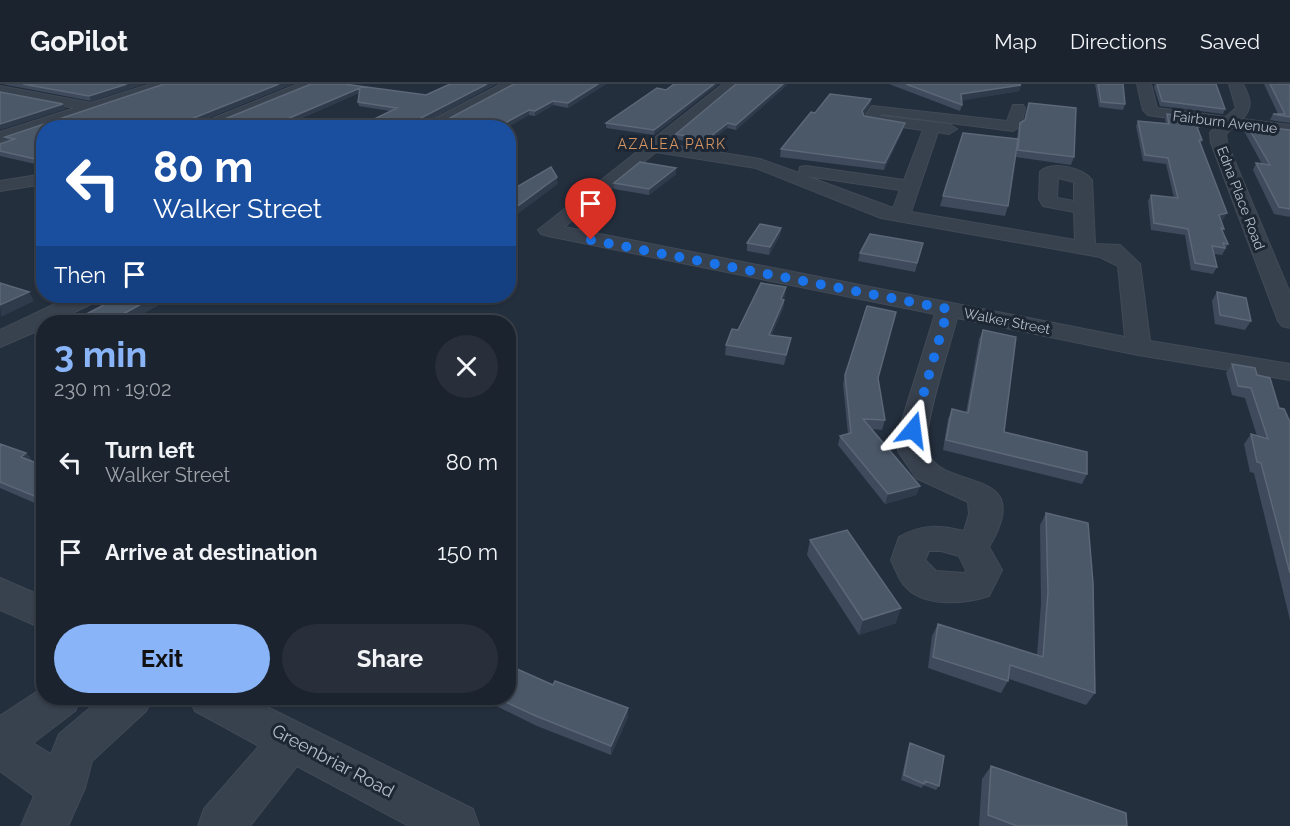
<!DOCTYPE html>
<html lang="en">
<head>
<meta charset="utf-8">
<style>
  body { margin:0; font-family:Raleway,sans-serif; background:#282f3a; color:#f1f3f6; height:100vh; display:flex; flex-direction:column; font-size:22px; white-space:nowrap }
  * { box-sizing:border-box; margin:0 }
  p { font-size:20px; color:#a0a4aa }
  .icon { flex:none; width:33px; height:33px; fill:none; stroke:currentColor; stroke-width:2; stroke-linecap:round; stroke-linejoin:round }
  .map { position:relative; flex:1; overflow:hidden }
  .side { position:absolute; left:36px; top:231px; width:480px; height:390px; display:flex; flex-direction:column; background:#1b232e; border-radius:24px; box-shadow:0 2px 4px #0004,0 0 0 2px #39404a }
  .side>* { flex:none }
  .top-card { position:absolute; left:36px; top:36px; width:480px; height:183px; border-radius:24px; box-shadow:0 2px 4px #0004,0 0 0 2px #39404a; background:#1a4fa0; color:#fff; overflow:hidden }
  .pin { position:absolute; display:grid; place-items:center; width:51px; height:51px; color:#fff; margin:-62px -26px; border-radius:50% 50% 50% 0; rotate:-45deg; box-shadow:0 0 6px #0007 }
  .pin .icon { rotate:45deg }
  .me { position:absolute; width:66px; margin:-33px; rotate:16deg; stroke-linejoin:round; filter:drop-shadow(0 0 4px #0008) }
  .turn { display:flex; align-items:center; gap:21px; height:126px; padding:0 18px; font-size:27px }
  .turn .icon { width:78px; height:78px; stroke-width:2.5 }
  .turn b { display:block; font-size:42px; line-height:51px }
  .then { display:flex; align-items:center; height:57px; padding:0 18px; background:#0003; gap:12px; font-size:22px }
  .round { display:grid; place-items:center; flex:none; width:63px; height:63px; border-radius:32px; background:#282f3a }
  .overview { display:flex; align-items:center; justify-content:space-between; height:102px; padding:0 18px }
  h1 { font-size:36px; font-weight:700; line-height:45px; color:#8ab4f8 }
  .primary-button { display:flex; gap:12px; margin-top:auto; padding:12px 18px }
  .primary-button a { flex:1; height:69px; border-radius:36px; background:#8ab4f8; color:#111; font-size:24px; font-weight:700; line-height:69px; text-align:center }
  .primary-button a+a { background:#282f3a; color:#f1f3f6 }
  ul { padding:0; list-style:none }
  li { display:flex; align-items:center; gap:18px; height:90px; padding:0 18px }
  li div { flex:1 }
  li b { display:block; font-size:22px }
  li em { font-style:normal }
  header { display:flex; align-items:center; gap:36px; box-sizing:border-box; height:84px; padding:0 30px; background:#1b232e; border-bottom:2px solid #39404a }
  header strong { font-size:28px }
  nav { display:flex; gap:33px; margin-inline-start:auto; font-size:21px }
  .map>svg:first-child { display:block }
  .lines { fill:none; stroke-linecap:round; stroke-linejoin:round }
  .minor-casing { stroke:#414a57; stroke-width:2 }
  .minor { fill:#38414e; fill-rule:evenodd }
  .wall { fill:#3f4b5c }
  .shaded-wall { fill:#2f3b4b }
  .building { fill:#4b5868; stroke:#5c6777; stroke-width:1.5 }
  .route { stroke:#1a73e8; stroke-width:10; stroke-dasharray:0 18 }
  .labels { text-anchor:middle; stroke-width:6; stroke-linejoin:round; paint-order:stroke }
  .far-street-label { font-size:14px; fill:#b4bcc9; stroke:#1d2633 }
  .far-neighbourhood-label { font-size:14px; letter-spacing:1.5px; fill:#d59563; stroke:#1d2633 }
  .near-street-label { font-size:18px; fill:#b4bcc9; stroke:#1d2633 }
</style>
</head>
<body>
<header>
<strong>GoPilot</strong>
<nav><a>Map</a><a>Directions</a><a>Saved</a></nav>
</header>
<div class="map">
<svg width="1290" height="742" viewBox="0 0 1290 742">
  <rect width="100%" height="100%" fill="#242f3e"/>
  <g class="lines">
    <g class="minor-casing">
      <path id="minor" d="M151,0H172L0,58V48L75,24L0,10V2L91,19Z
        M298,0H317L211,44H189Z
        M501,0H518L437,44H417Z
        M723,0H738L666,60L760,75L799,89L800,83L806,82L904,96L923,46L865,38L863,35L872,22L1007,37L1013,21H1023L1025,24L1021,42L1013,47L881,30L880,32L949,40L957,45L949,50L938,48L911,128L1075,156L1074,128L1043,122L1039,115L1040,88C1051,76 1083,84 1092,96L1095,160L1120,161L1140,180L1150,257L1290,280V296L1138,271L957,234C951,259 920,349 928,369C943,408 1038,381 989,463L1002,486L989,512C964,520 922,524 904,501C898,494 895,484 891,476L899,453C922,440 939,441 964,447L969,430L968,418L916,394L898,367L899,346L935,230L548,152L541,150L538,146ZM656,68L756,84L881,134L1100,173L1118,182L1125,253L564,143ZM806,92L900,106L893,124ZM1058,94L1074,98V117L1057,114ZM929,467H941L959,472L966,486L965,489L936,487L925,476Z
        M1137,0H1151L1157,24L1226,33L1236,24L1229,0H1243C1250,14 1254,23 1242,35L1290,41V51L1233,43L1226,50L1227,59L1290,209V244L1282,242L1278,237L1211,59L1210,49L1217,41L1148,31L1143,26Z
        M44,90V100L0,107V97Z
        M72,212H100L97,217L54,238H44V244L0,263V246Z
        M0,494L44,513V545L0,526Z
        M44,603V614H81L75,627L33,659L51,670L59,650L102,614H152L146,627L92,677L85,704L68,742H21L34,712L0,687V632Z
        M189,614H249L473,725L479,742H409L297,682L250,742H198L204,725L259,662L195,627Z"/>
    </g>
    <use href="#minor" class="minor"/>
  </g>
  <path class="wall" d="M2,0H144L91,17Z
    M164,0H292L191,41H210L311,0H353L351,1L426,11L496,0L419,41H437L514,0H606L568,24L553,21L535,32L529,31L506,44H356L390,27L359,22L358,18L359,9L279,44H44V82L0,72V60L8,57L5,53Z
    M788,0L736,46L727,44L706,61L676,55V50Z
    M889,0H1018L1021,1L1019,7L962,16V21L960,27Z
    M1095,0H1123L1125,20L1123,26L1099,23Z
    M1155,0H1216L1225,25L1223,30L1160,22L1154,3Z
    M1264,0H1290V39L1270,36L1273,30H1278Z
    M666,6L654,51L606,44V39Z
    M871,15L870,22L864,30V32L903,46L884,86L780,73L781,65L815,29Z
    M1029,19L1074,73L1071,81L1016,73L1017,64L1008,122L1005,132L940,122L943,112L1017,55L1018,46L1020,39L1025,36Z
    M1167,30L1202,39L1200,44H1198L1202,56L1201,59L1223,136H1221L1224,145L1222,148L1228,160L1222,171L1214,170L1217,183L1213,190L1191,186L1185,151L1151,146L1148,117L1151,111L1174,114L1166,80L1143,77L1136,42L1138,37L1166,39L1165,36Z
    M1247,41L1290,46V133L1274,130L1253,86L1256,79L1262,80L1244,47Z
    M676,84V90L649,111L614,105V99Z
    M781,144L780,151L769,171L747,167V159Z
    M923,159L915,188L858,177L860,169Z
    M1217,208L1251,237L1245,246L1215,240L1212,217Z
    M785,212L783,216H784L783,225L771,251L789,263L784,281L725,271L726,261L738,246Z
    M983,246L1004,348L1087,390L1082,400L943,366L948,335L952,325L966,329L979,255Z
    M1232,280L1257,291L1279,324L1290,338V536L1254,389L1250,388L1244,360L1251,350L1257,352L1245,314L1232,311L1226,289Z
    M845,291L878,294L885,336L882,346L872,345L920,402L916,411L885,420L838,361L840,352L848,350L843,300Z
    M0,360L26,369L32,377L44,382V423L0,404Z
    M1046,429L1095,609L1086,621L1009,595L1008,597L1001,609L928,584L932,552L938,540L1037,571L1041,520L1040,441Z
    M810,456L896,539L859,551L807,471Z
    M553,601L628,624V633L611,671L537,642L480,614H508Z
    M910,659L939,702L936,706L923,701L922,704L901,696L908,664Z
    M991,682L1127,742H979L982,695Z"/>
  <path class="shaded-wall" d="M127,0H144L91,17L89,12Z
    M279,0H292L188,42L186,41V37Z
    M487,0H496L416,42L414,40L415,37Z
    M598,0H606L568,24V19Z
    M714,0H719L654,51V46Z
    M783,0H788L736,46V41Z
    M1021,1L1019,7L960,17L961,10Z
    M360,4L361,8L279,44H266Z
    M871,15L870,22L861,34L862,27Z
    M553,17V21L535,32V27Z
    M63,20L66,25L0,46V40Z
    M529,26V31L506,44H496Z
    M728,39L727,44L706,61V56Z
    M905,39L903,46L884,86L885,79Z
    M676,84V90L649,111V105Z
    M557,93L558,100L508,137V129Z
    M1227,129L1223,136L1216,138L1219,131Z
    M781,144L780,151L769,171L770,163Z
    M786,203L785,212L780,224L781,215Z
    M29,208L34,217L1,233L0,221Z
    M156,212H176L128,238H114L112,236Z
    M784,216L783,225L768,260L769,251Z
    M791,254L789,263L784,281L786,271Z
    M26,369L33,379L21,373Z
    M920,402L916,411L885,420L888,410Z
    M901,524L896,539L859,551L863,536Z
    M628,624V633L611,671V662Z"/>
  <path class="building" d="M23,0H127L89,12Z
    M164,0H279L186,37V41H210L311,0H344L426,11L450,0H487L415,37L414,40L437,41L514,0H598L568,19L553,17L535,27L529,26L496,44H356L397,24L358,18L360,4L266,44H44V77L0,67V60L15,55L5,53Z
    M674,0H714L654,46L606,39L657,4L666,6Z
    M736,0H783L736,41L728,39L706,56L676,50Z
    M906,0H1018L1021,1L961,10L962,21Z
    M1098,0H1123L1125,20L1101,18Z
    M1157,0H1216L1225,25L1162,17Z
    M1270,0H1290V33L1273,30H1285Z
    M0,8L63,20L0,40Z
    M830,10L871,15L862,27L864,32L905,39L885,79L781,65L811,28L815,29Z
    M1029,19L1076,24L1074,73L1018,66L1020,39L1025,36Z
    M1167,30L1201,35L1202,39L1195,38L1202,56H1199L1227,129L1219,131L1224,145L1221,144L1228,160L1223,159L1225,164L1212,162L1217,183L1195,179L1188,145L1154,139L1151,111L1178,114L1168,74L1145,71L1138,37L1169,40Z
    M1247,41L1290,46V125L1279,123L1256,79L1270,81Z
    M963,49L1018,55L1008,122L943,112Z
    M640,78L676,84L649,105L614,99Z
    M551,83L557,93L508,129V108Z
    M760,140L781,144L770,163L747,159Z
    M870,150L923,159L917,179L860,169Z
    M0,199L29,208L0,221Z
    M761,199L786,203L781,215L784,216L769,251L791,254L786,271L726,261L732,245L738,246Z
    M1217,208L1246,214L1251,237L1220,231Z
    M121,212H156L112,236L122,238H71Z
    M867,222L896,228L878,294L885,336L863,335L920,402L888,410L840,352L851,349L845,291Z
    M983,246L1016,253L1004,348L1087,368V390L946,356L952,325L968,329Z
    M1232,280L1255,284L1257,291L1270,294L1279,324L1284,325L1290,338V489L1261,379L1257,378L1251,350L1268,355L1251,304L1238,302Z
    M0,360L26,369L21,373L44,382V416L0,398Z
    M1046,429L1088,439L1093,499L1095,609L1010,581L1008,597L933,573L938,540L1043,573L1048,508Z
    M847,446L901,524L863,536L810,456Z
    M508,581L553,601L555,597L628,624L611,662L536,632L497,614H508Z
    M910,659L944,672L939,702L925,697L924,700L904,691Z
    M991,682L1126,729L1127,742H1017L988,731Z"/>
  <g class="lines">
    <path class="route" d="M591,156L948,225L913,346"/>
  </g>
  <g class="labels">
    <g class="far-street-label">
      <text transform="translate(1225 38) rotate(7)" y="5">Fairburn Avenue</text>
      <text transform="translate(1241 114) rotate(69)" y="5">Edna Place Road</text>
      <text transform="translate(1007 237) rotate(11)" y="5">Walker Street</text>
    </g>
    <g class="far-neighbourhood-label">
      <text x="672" y="65">AZALEA PARK</text>
    </g>
    <g class="near-street-label">
      <text transform="translate(333 677) rotate(28)" y="6">Greenbriar Road</text>
    </g>
  </g>
</svg>
<div class="pin" style="left:591px;top:156px;background:#d93025"><svg class="icon" aria-label="arrive" viewBox="0 0 24 24"><path d="M6 21V4h12l-3 4 3 4H6"/></svg></div>
<svg class="me" style="left:913px;top:346px" viewBox="-20 -20 40 40"><path d="M0-17L14 15 0 8-14 15z" fill="#1a73e8" stroke="#fff" stroke-width="4"/></svg>
<div class="top-card">
<div class="turn"><svg class="icon" aria-label="left" viewBox="0 0 24 24"><path d="M17 20v-9H6M10 6l-5 5 5 5"/></svg><div><b>80 m</b>Walker Street</div></div>
<div class="then">Then<svg class="icon" aria-label="arrive" viewBox="0 0 24 24"><path d="M6 21V4h12l-3 4 3 4H6"/></svg></div>
</div>
<section class="side">
<div class="overview"><div><h1>3 min</h1><p>230 m · 19:02</p></div><a class="round"><svg class="icon" aria-label="close" viewBox="0 0 24 24"><path d="M6 6l12 12M18 6L6 18"/></svg></a></div>
<ul>
<li><svg class="icon" aria-label="left" viewBox="0 0 24 24"><path d="M17 20v-9H6M10 6l-5 5 5 5"/></svg><div><b>Turn left</b><p>Walker Street</p></div><em>80 m</em></li>
<li><svg class="icon" aria-label="arrive" viewBox="0 0 24 24"><path d="M6 21V4h12l-3 4 3 4H6"/></svg><div><b>Arrive at destination</b></div><em>150 m</em></li>
</ul>
<div class="primary-button"><a>Exit</a><a>Share</a></div>
</section>
</div>
</body>
</html>
